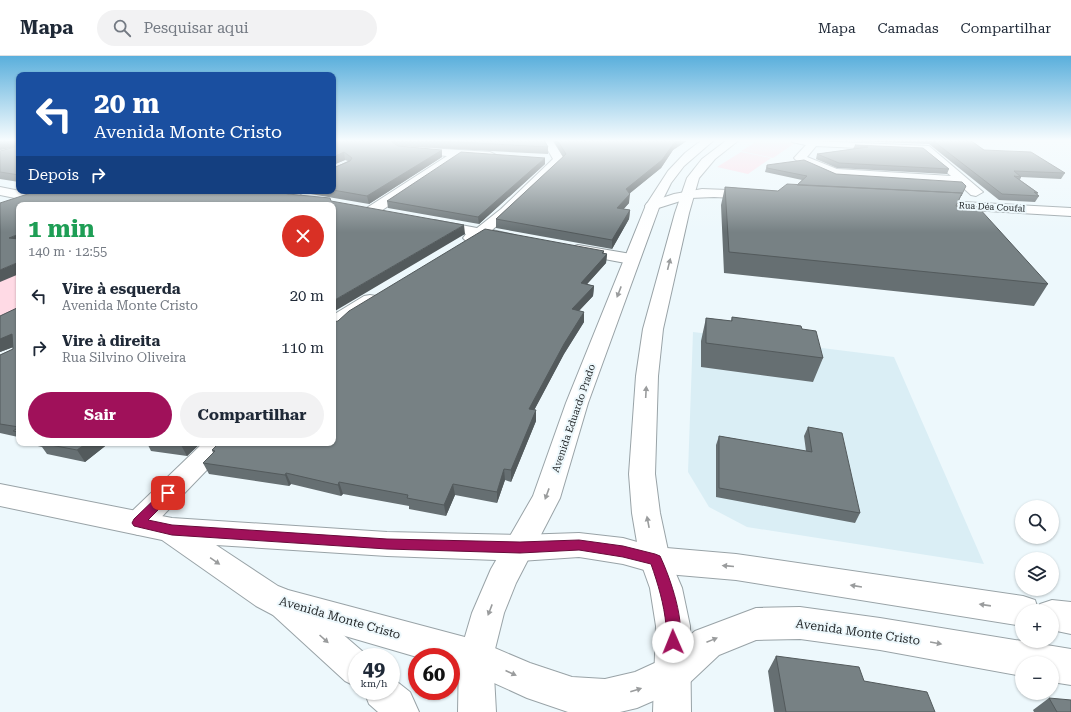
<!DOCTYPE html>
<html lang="pt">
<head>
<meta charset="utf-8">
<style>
  body { margin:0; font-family:"Roboto Serif",serif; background:#f2f2f3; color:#1f2937; height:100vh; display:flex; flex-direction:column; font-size:15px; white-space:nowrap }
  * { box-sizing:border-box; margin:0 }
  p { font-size:13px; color:#747a83 }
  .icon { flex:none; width:22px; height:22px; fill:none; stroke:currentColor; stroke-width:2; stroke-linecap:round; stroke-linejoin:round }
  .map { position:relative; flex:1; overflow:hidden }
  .details { position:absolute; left:16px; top:146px; width:320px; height:244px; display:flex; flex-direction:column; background:#fff; border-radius:8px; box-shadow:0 1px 3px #0004 }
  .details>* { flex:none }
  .guide { position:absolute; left:16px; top:16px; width:320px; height:122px; border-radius:8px; box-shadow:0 1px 3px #0004; background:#1a4fa0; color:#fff; overflow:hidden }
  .tools { position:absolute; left:1015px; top:444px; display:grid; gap:8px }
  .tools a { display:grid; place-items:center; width:44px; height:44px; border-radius:50%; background:#fff; box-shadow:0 1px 3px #0004; font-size:20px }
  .speed { position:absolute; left:348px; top:592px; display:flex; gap:8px; font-size:20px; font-weight:700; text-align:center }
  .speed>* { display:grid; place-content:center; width:52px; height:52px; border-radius:50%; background:#fff; box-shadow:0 1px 3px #0004; line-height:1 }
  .speed small { font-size:10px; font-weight:400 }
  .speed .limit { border:6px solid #d22; background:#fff; color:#111 }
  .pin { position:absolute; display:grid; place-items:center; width:34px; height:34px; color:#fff; margin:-17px; border-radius:8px; box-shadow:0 2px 6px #0006 }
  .me { position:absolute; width:44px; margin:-22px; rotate:359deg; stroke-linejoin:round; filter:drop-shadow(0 0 3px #0008) }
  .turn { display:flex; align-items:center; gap:14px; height:84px; padding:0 12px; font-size:18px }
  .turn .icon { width:52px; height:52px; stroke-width:2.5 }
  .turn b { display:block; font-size:28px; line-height:34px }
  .then { display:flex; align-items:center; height:38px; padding:0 12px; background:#0003; gap:8px; font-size:15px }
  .round { display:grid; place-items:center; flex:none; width:42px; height:42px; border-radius:21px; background:#f2f2f3 }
  .headline { display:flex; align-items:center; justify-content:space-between; height:68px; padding:0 12px }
  h1 { font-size:24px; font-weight:700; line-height:30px; color:#1e9e55 }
  .action { display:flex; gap:8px; margin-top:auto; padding:8px 12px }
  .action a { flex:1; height:46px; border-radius:24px; background:#a0115a; color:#fff; font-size:16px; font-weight:700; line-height:46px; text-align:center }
  .action a+a { background:#f2f2f3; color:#1f2937 }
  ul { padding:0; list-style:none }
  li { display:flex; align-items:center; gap:12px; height:52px; padding:0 12px }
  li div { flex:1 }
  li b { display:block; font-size:15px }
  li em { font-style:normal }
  header { display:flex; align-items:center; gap:24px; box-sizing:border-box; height:56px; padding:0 20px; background:#fff; border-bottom:1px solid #e0e1e3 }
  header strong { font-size:19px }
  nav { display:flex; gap:22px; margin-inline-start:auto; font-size:14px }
  .search { width:280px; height:36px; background:#f2f2f3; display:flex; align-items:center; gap:10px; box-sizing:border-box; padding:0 14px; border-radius:22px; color:#747a83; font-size:15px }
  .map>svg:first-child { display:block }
  .built { fill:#daeef5 }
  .green { fill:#ffdae5 }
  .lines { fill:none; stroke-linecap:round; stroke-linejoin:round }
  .street-casing { stroke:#99a3a7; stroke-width:2 }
  .secondary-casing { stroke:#99a3a7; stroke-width:2 }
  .primary-casing { stroke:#99a3a7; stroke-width:2 }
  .street { fill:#fff; fill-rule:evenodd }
  .secondary { fill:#fff; fill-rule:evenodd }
  .primary { fill:#fff; fill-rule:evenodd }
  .wall { fill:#666f72 }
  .shaded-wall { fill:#535a5c }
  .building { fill:#778184; stroke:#535a5c }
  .oneway { fill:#9a9c9d }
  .route { fill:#a0115a; stroke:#680b3a }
  .labels { text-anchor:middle; stroke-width:4; stroke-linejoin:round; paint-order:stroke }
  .far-street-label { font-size:9px; fill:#1f2325; stroke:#edf8fc }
  .street-label { font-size:10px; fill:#1f2325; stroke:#edf8fc }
  .near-street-label { font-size:12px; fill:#1f2325; stroke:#edf8fc }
</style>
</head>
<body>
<header>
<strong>Mapa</strong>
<div class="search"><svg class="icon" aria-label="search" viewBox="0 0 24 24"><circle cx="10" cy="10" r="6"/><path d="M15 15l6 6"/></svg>Pesquisar aqui</div>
<nav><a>Mapa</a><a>Camadas</a><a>Compartilhar</a></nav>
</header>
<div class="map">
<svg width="1071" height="656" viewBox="0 0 1071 656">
  <rect width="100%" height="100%" fill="#edf8fc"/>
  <path class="built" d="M693,276L894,301L984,508L747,471L709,451L688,416Z"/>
  <path class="green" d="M759,84H781L795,87L773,102L741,95Z
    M741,96L771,102L748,118L717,111Z
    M19,184V272L0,282V192Z"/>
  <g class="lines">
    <g class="street-casing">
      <path id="street" d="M542,84H552L565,104L522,148L492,174L514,179L517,182L514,185C504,188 490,179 481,182C475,184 473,187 466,185L463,182L466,178L429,171L427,168L429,165L434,164L477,172L501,153L553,103Z
        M791,84L929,90L983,136L976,140L971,139L960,129L835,121L796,104L794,102L806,89L792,86ZM816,90L922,95L951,120L837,113L807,101Z
        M412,91L490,96L496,99L490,102L461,101L375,159H365L363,156L365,153L447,100L408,96L406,94Z
        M0,131L30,137L32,140L30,143L25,144L0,139Z
        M290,135H305L285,149H268Z
        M578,189L631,198L637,200L639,203L637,206L631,208L572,197L570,194L572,191Z
        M370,239L376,240L379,244L376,248L350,264L340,274L333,276V259L364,240Z
        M203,387H230L227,393L148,475L138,479L128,475L124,467L128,459Z"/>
    </g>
    <g class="secondary-casing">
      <path id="secondary" d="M702,133L754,135L759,136L761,139L759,142L754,143L714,141L690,142L652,154L647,153L645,150L647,147L674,138Z
        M926,144L1071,152V160L921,151L919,148L921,145Z
        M0,428L172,462L387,476L520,479L579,477L623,482L655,491L736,498L1023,540L1035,544L1038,553L1040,548L1052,544L1071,546V578L1052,574V555H1022V570L736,524L655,517L623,508L579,501L520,505L387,500L216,489L278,530L288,534L476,584L530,607L572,621L605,623L635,616L659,605L695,575L756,552L800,551L880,562L1071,593V629L1052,626V607H1022V620L880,594L800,583L756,584L719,599L685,631L637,652L620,656H568L527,642L472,617L451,611V601H417L273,559L256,550L162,484L0,450Z"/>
    </g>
    <g class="primary-casing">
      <path id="primary" d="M702,84H714L684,110L671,127L660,149L588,347L560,442L516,527L504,557L493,601L496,656H458L459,601L472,557L491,513L533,440L566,347L646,149L668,115L685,97Z
        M727,84H739L715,103L699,122L689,157L663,273L658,320L655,418L660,457L670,504L682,532L690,570L691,656H653L656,570L650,532L640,504L632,457L629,418L636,320L643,273L675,157L687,122L702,103Z
        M284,533L295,537L369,601H357V631L345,625L273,559L268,548L273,537Z
        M391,621L410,636L419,656H378L369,648L364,635H391Z"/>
    </g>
    <use href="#street" class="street"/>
    <use href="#secondary" class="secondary"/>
    <use href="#primary" class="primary"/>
  </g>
  <path class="wall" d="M19,84V126L0,123V95L16,91L0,94Z
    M333,84H544L548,91V98L397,90H398L442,94V101L369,148L293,135H333V112L348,105L345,104L333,109Z
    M553,84H688L673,94L661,112L629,138V147L623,153L630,154L629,163L612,193L496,172V163L563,101Z
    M825,84H970L984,94L1065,117L1061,123L1021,121L1020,124L1038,137L1037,138L1039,140L1035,146L999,144L929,88Z
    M855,89L923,92L949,113L947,118L837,112L816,103L817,98L853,93Z
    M545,108L479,168L388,152L387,145Z
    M767,109L836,118L966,130L956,150L1048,228L1034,250L724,217L721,149L725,131L778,135L797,129L802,124L765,116Z
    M604,197L607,198L606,207L587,228L594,230L593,240L579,255L584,266L564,298L534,354L536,365L511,426L505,424L497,447L455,439L446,460L409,453V450L343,438L341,440L291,428L289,430L209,418L203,407L213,397L212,394Z
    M19,251V382L18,381L0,377V299L13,293V291L0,296V260Z
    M732,261L802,273L823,302L813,326L701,311V285L706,262L731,265Z
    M808,371L860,457L855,467L716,441V389L719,380L806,395L804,380Z
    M25,387H109L85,406L47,398L42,391Z
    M147,387H201L187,400L151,395Z
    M776,600L864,625L935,656H774L768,615Z
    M1049,642L1071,656H1034L1033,654Z"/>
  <path class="shaded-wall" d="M11,84H17L19,90L0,94V87Z
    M393,84H394L395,90L392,86Z
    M679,84H688L673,94L661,112L625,141L626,133L674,87Z
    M442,94V101L369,148L367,140Z
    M344,96L345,104L333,109V101Z
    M545,102V108L479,168L478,161Z
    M630,138L629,147L617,161V152Z
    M630,154L629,163L612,193V184Z
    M464,169L465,178L335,255L333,257V245Z
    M19,178V189L9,182Z
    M604,195L603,202L607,198L606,207L580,236L581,227Z
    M19,206V218L0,226V214Z
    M594,230L593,240L571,263L572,253Z
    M584,256V266L564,298L529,364V353L564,288Z
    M12,278L19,289L0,296V283Z
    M536,354V365L511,426V414Z
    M87,387H109L85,406L77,394Z
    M183,387H201L187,400L181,389Z
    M504,413L505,424L497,447V436Z
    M286,417L291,428L289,430L285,419Z
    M339,426L343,438L341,440L338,429Z
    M453,428L455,439L446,460L444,449Z"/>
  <path class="building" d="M0,84H11L0,87Z
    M16,84H19V119L0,116V95L15,91Z
    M333,84H393L392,86L398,90L442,94L367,140L333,134V112L350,105L352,102L344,96L333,101Z
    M419,84H544L548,91Z
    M557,84H679L674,87L662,104L626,133L630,138L617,152L630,154L612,184L496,163L566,98Z
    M932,84H970L984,94L1031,96L1065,117L1014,115L1021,121L1014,120L1038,137L1034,136L1039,140L1002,138Z
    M855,89L923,92L949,113L839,107L817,98L868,91Z
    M461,96L545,102L478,161L387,145Z
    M804,104L836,118L962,126L966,130L961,140L962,137L797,129L807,120L767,112V109Z
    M787,128L962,137L956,150L978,151L1048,228L729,196L725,131L778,135Z
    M37,135H281V136L288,138L330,142L331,145L464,169L333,245V149H19V178L9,182L19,183V206L0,214V147Z
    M485,173L604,195L602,197L607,198L581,227L594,230L572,253L584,256L564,288L529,353L536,354L511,414L504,413L497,436L453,428L444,449L407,442L408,439L339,426L338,429L286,417L285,419L203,407L215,395L212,394L219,387H333V266L338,265L349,255Z
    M19,251V376L13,375L19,371L0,368V299L13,293L12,278L0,283V260Z
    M732,261L801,270L802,273L816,275L823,302L706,287V262L732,265Z
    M808,371L842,377L860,457L719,432V380L812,396Z
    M40,387H87L77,394Z
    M166,387H183L181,389Z
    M776,600L859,611L864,625L927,636L935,656H786Z
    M1049,642L1071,644V656H1057Z"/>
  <defs><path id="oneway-solid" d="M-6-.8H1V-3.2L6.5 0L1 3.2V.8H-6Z"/></defs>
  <g class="oneway">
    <use href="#oneway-solid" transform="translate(669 208) rotate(-76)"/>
    <use href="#oneway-solid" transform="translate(619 236) rotate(111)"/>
    <use href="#oneway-solid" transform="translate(646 336) rotate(-87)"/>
    <use href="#oneway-solid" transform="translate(547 438) rotate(110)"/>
    <use href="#oneway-solid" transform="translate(648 466) rotate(-101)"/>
    <use href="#oneway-solid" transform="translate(215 505) rotate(35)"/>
    <use href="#oneway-solid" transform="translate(728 510) rotate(-175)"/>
    <use href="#oneway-solid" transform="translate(856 530) rotate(-171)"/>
    <use href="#oneway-solid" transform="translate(985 549) rotate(-172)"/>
    <use href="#oneway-solid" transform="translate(490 554) rotate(111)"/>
    <use href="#oneway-solid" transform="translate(324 583) rotate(42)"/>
    <use href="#oneway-solid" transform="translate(712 584) rotate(-22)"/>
    <use href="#oneway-solid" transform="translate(936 587) rotate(10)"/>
    <use href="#oneway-solid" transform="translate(511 617) rotate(24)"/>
    <use href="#oneway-solid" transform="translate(636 634) rotate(-18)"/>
  </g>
  <linearGradient id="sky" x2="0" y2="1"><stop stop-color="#5aafdc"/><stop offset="0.48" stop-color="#f7fcfe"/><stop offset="1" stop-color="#f7fcfe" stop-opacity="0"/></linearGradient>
  <rect width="1071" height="176" fill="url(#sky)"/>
  <path class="route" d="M168,432L172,434L174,437L172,440L148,464L172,469L387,483L520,486L579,484L623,490L655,498L660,500C670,521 687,569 678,591L673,593L668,591C665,584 667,577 666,569C664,548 658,528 651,508L623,501L579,494L520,497L387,493L172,479L134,470L132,467L134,463L164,434Z"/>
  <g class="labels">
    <g class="far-street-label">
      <text transform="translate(992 151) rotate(3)" y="3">Rua Déa Coufal</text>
    </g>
    <g class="street-label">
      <text transform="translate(573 362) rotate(-71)" y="4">Avenida Eduardo Prado</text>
    </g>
    <g class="near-street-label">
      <text transform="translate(340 562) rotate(16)" y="4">Avenida Monte Cristo</text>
      <text transform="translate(858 576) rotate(8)" y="4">Avenida Monte Cristo</text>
    </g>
  </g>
</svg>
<div class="tools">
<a><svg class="icon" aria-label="search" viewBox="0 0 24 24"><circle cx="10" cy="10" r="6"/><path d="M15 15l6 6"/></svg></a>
<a><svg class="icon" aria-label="layers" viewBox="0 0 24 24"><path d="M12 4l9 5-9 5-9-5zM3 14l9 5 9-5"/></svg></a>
<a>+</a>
<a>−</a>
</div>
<div class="speed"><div>49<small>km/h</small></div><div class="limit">60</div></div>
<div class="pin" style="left:168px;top:437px;background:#d93025"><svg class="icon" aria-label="arrive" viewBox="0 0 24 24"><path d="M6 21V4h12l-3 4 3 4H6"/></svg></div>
<svg class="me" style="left:673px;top:586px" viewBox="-20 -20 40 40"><circle r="19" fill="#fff"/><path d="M0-13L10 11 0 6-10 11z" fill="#a0115a"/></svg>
<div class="guide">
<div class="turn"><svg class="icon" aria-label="left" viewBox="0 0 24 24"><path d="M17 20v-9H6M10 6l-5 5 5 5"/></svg><div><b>20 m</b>Avenida Monte Cristo</div></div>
<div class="then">Depois<svg class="icon" aria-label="right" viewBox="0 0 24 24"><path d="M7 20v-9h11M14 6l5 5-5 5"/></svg></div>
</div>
<section class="details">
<div class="headline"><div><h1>1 min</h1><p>140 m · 12:55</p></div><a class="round" style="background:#d93025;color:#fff"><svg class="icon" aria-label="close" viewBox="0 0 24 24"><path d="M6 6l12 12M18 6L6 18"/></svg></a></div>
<ul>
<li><svg class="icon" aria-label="left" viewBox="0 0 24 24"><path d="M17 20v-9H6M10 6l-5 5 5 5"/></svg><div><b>Vire à esquerda</b><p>Avenida Monte Cristo</p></div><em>20 m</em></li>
<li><svg class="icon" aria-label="right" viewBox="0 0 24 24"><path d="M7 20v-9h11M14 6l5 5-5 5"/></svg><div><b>Vire à direita</b><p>Rua Silvino Oliveira</p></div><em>110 m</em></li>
</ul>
<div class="action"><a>Sair</a><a>Compartilhar</a></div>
</section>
</div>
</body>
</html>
